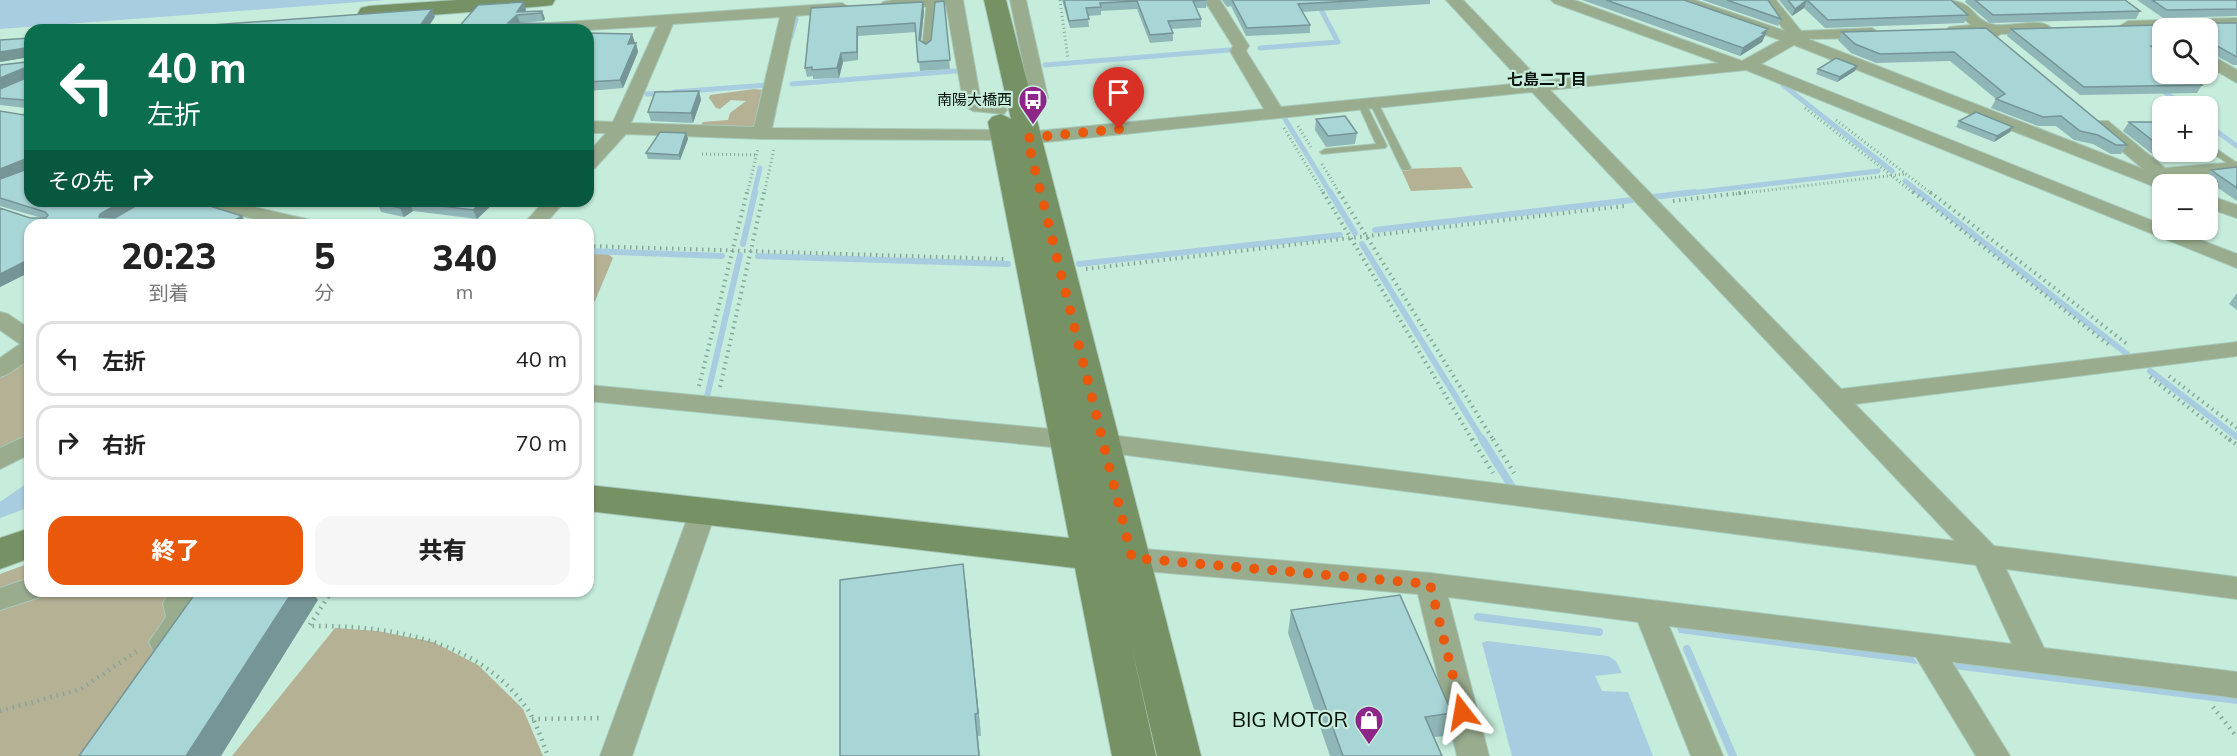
<!DOCTYPE html>
<html lang="ja">
<head>
<meta charset="utf-8">
<style>
  body { margin:0; font-family:Mulish,"Noto Sans JP",sans-serif; background:#f6f6f6; color:#222; height:100vh; display:flex; flex-direction:column; font-size:22px; white-space:nowrap }
  * { box-sizing:border-box; margin:0 }
  p { font-size:20px; color:#767676 }
  .icon { flex:none; width:33px; height:33px; fill:none; stroke:currentColor; stroke-width:2; stroke-linecap:round; stroke-linejoin:round }
  .map { position:relative; flex:1; overflow:hidden }
  .sheet { position:absolute; left:24px; top:219px; width:570px; height:378px; display:flex; flex-direction:column; background:#fff; border-radius:18px; box-shadow:0 2px 4px #0004 }
  .sheet>* { flex:none }
  .banner { position:absolute; left:24px; top:24px; width:570px; height:183px; border-radius:18px; box-shadow:0 2px 4px #0004; background:#0b6e4f; color:#fff; overflow:hidden }
  .buttons { position:absolute; left:2152px; top:18px; display:grid; gap:12px }
  .buttons a { display:grid; place-items:center; width:66px; height:66px; border-radius:12px; background:#fff; box-shadow:0 2px 4px #0004; font-size:30px }
  .pin { position:absolute; display:grid; place-items:center; width:51px; height:51px; color:#fff; margin:-62px -26px; border-radius:50% 50% 50% 0; rotate:-45deg; box-shadow:0 0 6px #0007 }
  .pin .icon { rotate:45deg }
  .me { position:absolute; width:66px; margin:-33px; rotate:346deg; stroke-linejoin:round; filter:drop-shadow(0 0 4px #0008) }
  .turn { display:flex; align-items:center; gap:21px; height:126px; padding:0 24px; font-size:27px }
  .turn .icon { width:78px; height:78px; stroke-width:2.5 }
  .turn b { display:block; font-size:42px; line-height:51px }
  .then { display:flex; align-items:center; height:57px; padding:0 24px; background:#0003; gap:12px; font-size:22px }
  .eta { display:flex; justify-content:space-evenly; align-items:center; height:102px; text-align:center }
  .eta b { font-size:36px; font-weight:800; line-height:42px }
  .primary-button { display:flex; gap:12px; margin-top:auto; padding:12px 24px }
  .primary-button a { flex:1; height:69px; border-radius:18px; background:#ea580c; color:#fff; font-size:24px; font-weight:800; line-height:69px; text-align:center }
  .primary-button a+a { background:#f6f6f6; color:#222 }
  ul { padding:0; list-style:none }
  li { display:flex; align-items:center; gap:18px; height:75px; margin:0 12px 9px; padding:0 12px; border:3px solid #e0e0e0; border-radius:18px }
  li div { flex:1 }
  li b { display:block; font-size:22px }
  li em { font-style:normal }
  .map>svg:first-child { display:block }
  .green { fill:#b5b195 }
  .water { fill:#a9cde0 }
  .lines { fill:none; stroke-linecap:round; stroke-linejoin:round }
  .stream-far2 { stroke:#a9cde0; stroke-width:5 }
  .stream-far1 { stroke:#a9cde0; stroke-width:6 }
  .stream { stroke:#a9cde0; stroke-width:8 }
  .lane-casing { stroke:#a7c9ba; stroke-width:2 }
  .street-casing { stroke:#a7c9ba; stroke-width:2 }
  .secondary-casing { stroke:#a7c9ba; stroke-width:2 }
  .path-far2 { stroke:#87a698; stroke-width:3; stroke-dasharray:1 3; stroke-linecap:butt }
  .path-far1 { stroke:#87a698; stroke-width:4; stroke-dasharray:1.5 4.5; stroke-linecap:butt }
  .path { stroke:#87a698; stroke-width:4.5; stroke-dasharray:1.5 5; stroke-linecap:butt }
  .lane { fill:#99ac8e; fill-rule:evenodd }
  .street { fill:#99ac8e; fill-rule:evenodd }
  .secondary { fill:#769164; fill-rule:evenodd }
  .wall { fill:#90b7b8 }
  .shaded-wall { fill:#769596 }
  .building { fill:#a8d5d6; stroke:#769596; stroke-width:1.5 }
  .route { stroke:#ea580c; stroke-width:10; stroke-dasharray:0 18 }
  .labels { text-anchor:middle; stroke-width:4.5; stroke-linejoin:round; paint-order:stroke }
  .far-poi-label { font-size:15px; fill:#030f0a; stroke:#c6eddb; text-anchor:end }
  .far-neighbourhood-label { font-size:16px; font-weight:bold; fill:#030f0a; stroke:#c6eddb }
  .near-poi-label { font-size:21px; fill:#030f0a; stroke:#c6eddb; text-anchor:end }
</style>
</head>
<body>
<div class="map">
<svg width="2237" height="756" viewBox="0 0 2237 756">
  <rect width="100%" height="100%" fill="#c6eddb"/>
  <path class="green" d="M754,89L764,90L755,124L752,128L701,125L703,122L728,120L730,113L746,101L731,100L720,109L716,108L709,98L710,95Z
    M1461,167L1473,188L1411,191L1401,169Z
    M588,254H608L613,258L595,301L589,302L588,282L594,274L592,266L588,265Z
    M22,360L30,364V433L0,451V376Z
    M30,563V591H216L97,756H0V574Z
    M335,628L378,631L433,642L478,665L523,709L543,756H232Z"/>
  <path class="water" d="M0,0H386L0,29Z
    M30,481V507L0,518V502Z
    M1676,626L1912,655L1918,664L1679,633Z
    M1487,641L1608,656L1616,661L1622,673L1595,676L1602,691L1628,692L1653,756H1512L1482,643Z
    M1956,660L2237,696V704L1954,669Z"/>
  <g class="lines">
    <path class="stream-far2" d="M791,37L796,19
      M1260,48L1338,42L1316,0
      M1045,65L1229,50
      M792,84L956,71
      M1783,85L1892,171
      M2159,88L2184,106
      M674,92L766,85
      M647,94L663,93
      M1285,119L1331,194
      M2208,125L2237,146
      M1905,181L1921,194
      M754,194L760,168
      M1682,194L1878,171"/>
    <path class="stream-far1" d="M1330,192L1355,233
      M1919,192L2127,354
      M1653,197L1695,192
      M1375,230L1632,200
      M743,244L755,192
      M1362,244L1483,441
      M588,251L722,256
      M758,256L1008,264
      M1079,264L1340,235
      M2150,371L2237,437
      M707,397L740,255"/>
    <path class="stream" d="M1482,439L1512,487
      M1478,617L1599,632
      M1687,649L1733,756"/>
    <g class="lane-casing">
      <path id="lane" d="M927,0L934,2L930,49L926,51L922,49Z
        M1374,100L1378,103L1411,168L1409,170H1403L1401,168L1370,103Z
        M1362,101L1366,104L1387,146L1385,148L1322,154L1320,152L1325,149L1376,144L1358,104Z
        M2208,143L2237,163V170L2208,150Z"/>
    </g>
    <g class="street-casing">
      <path id="street" d="M893,0H963L981,102L1004,106L1007,110L1004,114L973,111L964,106L946,5L889,10L881,5L883,2Z
        M1010,0H1026L1048,98L1026,117L1020,118L1011,113L1030,97Z
        M1204,0H1220L1249,46L1246,51L1281,107L1523,83L1446,0H1463L1541,81L1719,63L1554,3L1551,0H1574L1742,61L1780,40L1675,3L1672,0H1695L1785,31L1760,0H1776L1801,31L1872,28L1880,33L1872,38L1808,39L2143,169L2096,129L2093,125L2096,121H2108L2165,168L2237,162V174L2169,179L2174,184H2163V190L1794,45L1761,64L2163,225V230H2175L2237,254V268L1746,70L1550,90L1841,389L2237,342V356L1855,404L1994,546L2237,577V599L2006,569L2044,648L2237,672V698L1952,662L2010,756H1976L1916,657L1669,626L1723,756H1691L1638,622L1448,597L1489,756H1457L1418,594L1132,570L1122,567L1118,559L1122,551L1132,548L1430,573L2012,644L1976,565L1103,452L588,401V385L1103,434L1955,541L1532,92L1027,144L1020,142L1018,138L1020,134L1027,132L1264,109L1230,51L1233,46Z
        M1942,0C1976,0 1970,18 1991,24C2006,29 2041,16 2051,28L2043,33L2001,34L1993,39L1983,34L1949,33L1947,30L1949,27L1971,25Z
        M842,3L850,8L848,11L796,16L772,128L1004,130L1013,136L1011,140L762,139L626,134L595,168L588,170V153L606,133H588V121L613,122L657,26L588,30H513L521,25ZM780,17L754,127L631,123L673,24Z
        M2237,18V28L2128,31L2120,26L2128,21Z
        M2208,53L2237,70V83L2208,66Z
        M2208,195L2237,205V218L2208,208Z
        M191,201H228L315,221L318,225H281L194,205Z
        M544,201H565L544,225H523Z
        M0,312L8,314L30,329V359L8,374L0,377V358L20,344L0,330Z
        M30,434V454L0,469V448Z
        M703,501L713,504L716,511L632,756H600L690,511L693,504Z
        M30,578V591H43L40,597L0,610V588Z
        M171,591H201L193,605L196,619L175,651L164,654L153,651L149,642L166,617L163,603Z"/>
    </g>
    <g class="secondary-casing">
      <path id="secondary" d="M457,0H555L552,5L544,6L369,20L361,18L358,13L361,8L369,6Z
        M984,0H1006L1201,756H1157L1131,644L1156,756H1112L1075,568L588,511V485L1069,538L988,122L992,117L1001,114L1011,119Z
        M30,528V558L0,569V538Z"/>
    </g>
    <path class="path-far2" d="M1060,0L1068,59
      M1805,108L1915,194
      M1836,120L1932,194
      M1298,126L1311,147
      M1284,128L1324,194
      M702,154L756,155
      M1322,164L1340,194
      M747,194L758,149
      M764,194L774,149
      M1736,194L1904,174"/>
    <path class="path-far1" d="M1323,192L1473,441
      M1339,192L1494,441
      M1913,192L2109,345
      M1930,192L2127,344
      M1673,201L1749,192
      M588,246L1005,259
      M1086,269L1624,206
      M2169,376L2237,428
      M2150,377L2231,441
      M699,386L747,192
      M720,387L764,192"/>
    <path class="path" d="M1472,439L1493,473
      M1493,439L1514,473
      M2229,439L2237,445
      M332,591L309,626C389,625 479,639 528,710C537,724 542,741 548,756
      M2213,707L2237,737
      M0,711L81,689L140,649
      M532,719L603,718"/>
    <use href="#lane" class="lane"/>
    <use href="#street" class="street"/>
    <use href="#secondary" class="secondary"/>
  </g>
  <path class="wall" d="M1062,0H1207L1206,8H1196L1201,19V27L1171,29L1173,33V41L1150,43L1137,9L1101,11V15L1088,16L1089,27L1070,28Z
    M1222,0H1430V4L1302,12L1310,25V33L1246,36L1231,6L1227,7Z
    M1582,0H1684L1768,29L1762,42L1740,56Z
    M1702,0H1768L1781,19L1778,26Z
    M1779,0H1951L1968,15L1964,23L1825,28L1804,8L1792,16Z
    M1966,0H2125L2140,11L2136,19L1990,23L1965,2Z
    M2137,0H2237V16L2163,18Z
    M944,1L950,69L920,71L916,32L858,36V60L843,62L839,78L813,79V76L807,77L805,68L811,8L924,11L921,41L926,44L931,40Z
    M526,10L525,11H542L545,19L543,21L520,23L577,24L579,30H456Z
    M2237,23V65H2233L2208,51V28H2163V53H2160L2202,85L2197,93L2080,95L2007,36L2011,29L2167,28Z
    M1986,28L2127,145L2121,154H2111L2093,144L2074,140L2056,126H2038L1991,108L1996,99L1950,61L1876,63L1851,53L1838,40L1842,32Z
    M588,33L632,34L634,43H636L638,52L623,88L588,91Z
    M30,38V201L242,216L247,225H30V272L0,287V208L30,218H42L0,206V111L24,115L26,108L0,105V65L26,62L27,57L0,62Z
    M1818,69L1855,71L1837,82L1816,74Z
    M699,91L701,100L693,123L651,121L648,112Z
    M1316,119L1357,133L1355,144L1326,147L1315,130Z
    M1959,121L2013,127L2010,132L1994,142L1956,127Z
    M2129,122L2163,126V152H2182L2181,153H2151L2123,131Z
    M686,133L688,139L680,160L648,159L646,153Z
    M2237,167V201L2205,179L2211,170Z
    M372,201H496L477,219L413,211L404,217L381,212L377,202Z
    M2237,293V310L2229,304Z
    M966,587L981,736H978L980,756H840Z
    M1291,610L1452,713L1445,736L1434,737L1442,756H1330L1288,633Z"/>
  <path class="shaded-wall" d="M1807,0L1804,8L1792,16L1795,9Z
    M524,2L526,10L523,15L517,12Z
    M923,2L924,11L920,49L919,40Z
    M432,9L435,17L426,30H417Z
    M542,11L545,19L543,21L541,13Z
    M517,15L520,23H508Z
    M577,24L579,30H574Z
    M857,27L858,36V60L857,52Z
    M1768,29L1762,42L1740,56L1743,48Z
    M632,34L635,43L631,52L628,44Z
    M636,43L638,52L623,88L620,80Z
    M25,48L30,57L0,62V52Z
    M841,53L843,62L839,78L837,68Z
    M1857,66L1855,71L1837,82L1840,77Z
    M24,68L29,76L0,90V78Z
    M699,91L701,100L693,123L691,113Z
    M30,98V108L25,100Z
    M2013,127L2010,132L1994,142L1997,136Z
    M686,133L688,139L680,160L679,155Z
    M25,159L30,168L0,181V169Z
    M123,201H145L106,225L99,217L100,214Z
    M483,201H496L477,219L473,210Z
    M409,202L413,211L404,217L400,208Z
    M242,216L247,225H226Z
    M30,259V272L0,287V274Z
    M963,564L966,587L981,736L978,713Z
    M293,591H312L318,600L221,756H186Z"/>
  <path class="building" d="M1064,0H1207L1193,1L1201,19L1168,21L1173,33L1150,35L1137,1L1100,3L1101,7L1086,8L1089,19L1069,21Z
    M1232,0H1368L1298,4L1310,25L1247,28Z
    M1606,0H1684L1768,29L1762,33L1765,34L1743,48Z
    M1727,0H1768L1781,19Z
    M1788,0H1807L1795,9Z
    M1807,0H1951L1968,15L1828,20Z
    M1975,0H2125L2140,11L1993,15Z
    M2152,0H2237V9L2167,10Z
    M944,1L950,60L918,62L915,23L857,27V52L841,53L837,68L812,70V67L805,68L811,8L923,2L919,40L926,44L931,40L935,2Z
    M524,2L517,12L542,11L541,13L517,15L508,23L577,24L574,30H456L478,5Z
    M432,9L417,30H142Z
    M2170,23H2237V57L2212,43H2208V28H2163V45L2151,46L2163,55V74H2187L2202,85L2084,87L2011,29L2159,25L2167,28Z
    M1986,28L2127,145H2116L2098,135L2080,131L2061,116L2043,117L1996,99L2005,94L1954,52L1880,54L1855,44L1842,32Z
    M588,33L632,34L628,44L636,43L620,80L588,82Z
    M30,38V98L25,100L0,98V89L26,78L27,70L24,68L0,78V65L26,62L27,51L25,48L0,52V40Z
    M1836,58L1857,66L1840,77L1818,69Z
    M699,91L691,113L648,112L655,92Z
    M27,105L30,106V201H123L100,214L99,217L115,218L144,201H194L242,216L226,225H30V259L0,274V208L30,218H46L48,215L45,212L0,198V179L25,170V159L0,169V111L24,115Z
    M1976,112L2013,127L1997,136L1959,121Z
    M1345,116L1357,133L1328,136L1316,119Z
    M2129,122H2157L2163,126V144H2157Z
    M660,132L686,133L679,155L646,153Z
    M2237,167V188L2211,170Z
    M379,201H483L473,210L409,202L400,208L377,202Z
    M963,564L978,713L975,714L979,756H840V580Z
    M197,591H293L186,756H79Z
    M1400,595L1452,713L1425,717L1442,756H1343L1291,610Z"/>
  <g class="lines">
    <path class="route" d="M1119,129L1027,138L1132,558L1430,584L1462,712"/>
  </g>
  <defs>
    <g id="bus-pin" transform="scale(1.5)"><path d="M0 17L-7.5 6A9.5 9.5 0 1 1 7.5 6Z" fill="#8e2589" stroke="#c6eddb"/><path d="M-5-6H5V4H4V6H2V4H-2V6H-4V4H-5ZM-3.5-4V0h7V-4ZM-3.5 1.2v1.5H-2V1.2ZM2 1.2v1.5H3.5V1.2Z" fill="#fff"/></g>
    <g id="shop-pin" transform="scale(1.5)"><path d="M0 17L-7.5 6A9.5 9.5 0 1 1 7.5 6Z" fill="#8e2589" stroke="#c6eddb"/><path d="M-5-2.5h2.3a2.7 3.5 0 0 1 5.4 0H5L5.5 6h-11ZM-1.5-2.5h3a1.5 2.3 0 0 0-3 0Z" fill="#fff"/></g>
  </defs>
  <g fill-rule="evenodd">
    <use href="#bus-pin" x="1033" y="100"/>
    <use href="#shop-pin" x="1369" y="720"/>
  </g>
  <g class="labels">
    <g class="far-poi-label">
      <text x="1012" y="105">南陽大橋西</text>
    </g>
    <g class="far-neighbourhood-label">
      <text x="1547" y="85">七島二丁目</text>
    </g>
    <g class="near-poi-label">
      <text x="1348" y="727">BIG MOTOR</text>
    </g>
  </g>
</svg>
<div class="buttons">
<a><svg class="icon" aria-label="search" viewBox="0 0 24 24"><circle cx="10" cy="10" r="6"/><path d="M15 15l6 6"/></svg></a>
<a>+</a>
<a>−</a>
</div>
<div class="pin" style="left:1119px;top:129px;background:#d93025"><svg class="icon" aria-label="arrive" viewBox="0 0 24 24"><path d="M6 21V4h12l-3 4 3 4H6"/></svg></div>
<svg class="me" style="left:1462px;top:712px" viewBox="-20 -20 40 40"><path d="M0-17L14 15 0 8-14 15z" fill="#ea580c" stroke="#fff" stroke-width="4"/></svg>
<div class="banner">
<div class="turn"><svg class="icon" aria-label="left" viewBox="0 0 24 24"><path d="M17 20v-9H6M10 6l-5 5 5 5"/></svg><div><b>40 m</b>左折</div></div>
<div class="then">その先<svg class="icon" aria-label="right" viewBox="0 0 24 24"><path d="M7 20v-9h11M14 6l5 5-5 5"/></svg></div>
</div>
<section class="sheet">
<div class="eta">
<div><b>20:23</b><p>到着</p></div>
<div><b>5</b><p>分</p></div>
<div><b>340</b><p>m</p></div>
</div>
<ul>
<li><svg class="icon" aria-label="left" viewBox="0 0 24 24"><path d="M17 20v-9H6M10 6l-5 5 5 5"/></svg><div><b>左折</b></div><em>40 m</em></li>
<li><svg class="icon" aria-label="right" viewBox="0 0 24 24"><path d="M7 20v-9h11M14 6l5 5-5 5"/></svg><div><b>右折</b></div><em>70 m</em></li>
</ul>
<div class="primary-button"><a>終了</a><a>共有</a></div>
</section>
</div>
</body>
</html>
